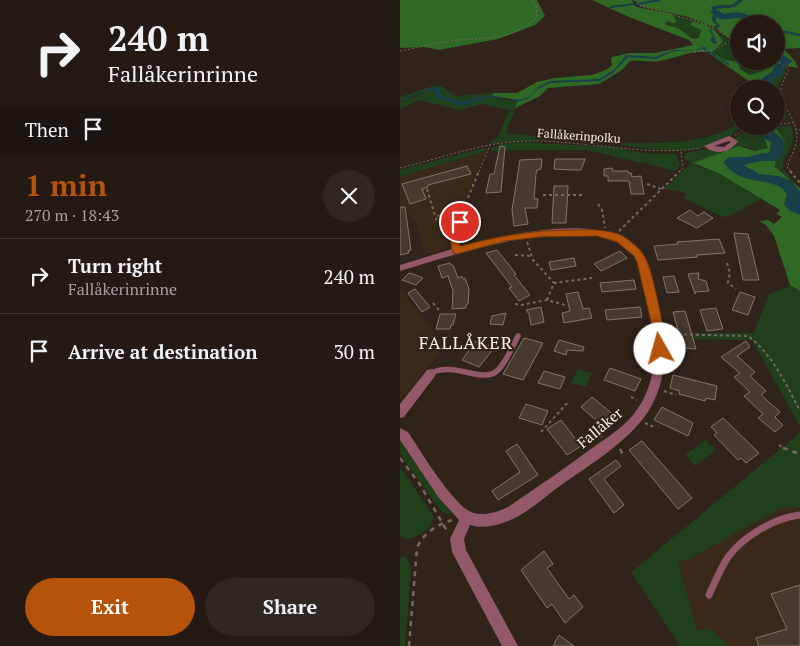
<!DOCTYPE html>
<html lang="en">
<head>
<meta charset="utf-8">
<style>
  body { margin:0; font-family:"PT Serif",serif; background:#302721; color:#f1f3f6; height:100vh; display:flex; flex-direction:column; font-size:19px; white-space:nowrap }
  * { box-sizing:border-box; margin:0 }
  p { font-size:16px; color:#a3a1a0 }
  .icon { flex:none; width:28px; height:28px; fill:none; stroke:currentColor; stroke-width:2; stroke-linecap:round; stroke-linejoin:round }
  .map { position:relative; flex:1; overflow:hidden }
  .side { display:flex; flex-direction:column; background:#241a13; width:400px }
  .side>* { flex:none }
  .guide { background:#241a13; color:#f1f3f6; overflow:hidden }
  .buttons { position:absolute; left:330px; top:15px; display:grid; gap:10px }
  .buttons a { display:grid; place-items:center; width:55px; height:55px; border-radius:50%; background:#241a13; box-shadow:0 2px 8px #0003,0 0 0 1px #413833; font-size:25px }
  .pin { position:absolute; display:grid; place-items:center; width:42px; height:42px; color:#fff; margin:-21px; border:2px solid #fff; border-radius:50%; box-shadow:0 1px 5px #0007 }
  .me { position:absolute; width:55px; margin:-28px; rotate:353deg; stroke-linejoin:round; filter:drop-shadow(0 0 4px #0008) }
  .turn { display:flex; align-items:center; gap:18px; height:105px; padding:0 25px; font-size:22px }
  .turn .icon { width:65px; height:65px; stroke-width:2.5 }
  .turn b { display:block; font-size:35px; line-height:42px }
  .then { display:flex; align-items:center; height:48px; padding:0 25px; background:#0003; gap:10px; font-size:19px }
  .round { display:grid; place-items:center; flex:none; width:52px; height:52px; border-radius:26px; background:#302721 }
  .headline { display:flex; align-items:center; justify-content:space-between; height:85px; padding:0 25px }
  h1 { font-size:30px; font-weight:600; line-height:38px; color:#b45309 }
  .cta { display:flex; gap:10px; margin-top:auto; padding:10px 25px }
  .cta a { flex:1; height:58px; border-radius:30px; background:#b45309; color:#fff; font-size:20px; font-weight:600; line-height:58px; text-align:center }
  .cta a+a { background:#302721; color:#f1f3f6 }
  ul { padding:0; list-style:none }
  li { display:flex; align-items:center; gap:15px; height:75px; padding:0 25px; border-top:1px solid #413833 }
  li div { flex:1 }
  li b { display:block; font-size:19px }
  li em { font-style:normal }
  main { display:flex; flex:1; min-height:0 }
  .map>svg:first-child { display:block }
  .built { fill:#3a2919 }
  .green { fill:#203f1b }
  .forest { fill:#306926 }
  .water { fill:#193f49 }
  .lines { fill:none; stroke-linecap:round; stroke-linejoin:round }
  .stream { stroke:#193f49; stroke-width:2 }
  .river { fill:#193f49; fill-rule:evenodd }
  .building { fill:#46392e; stroke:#847569 }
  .path-far2 { stroke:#756960; stroke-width:1; stroke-dasharray:2 2; stroke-linecap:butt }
  .path-far1 { stroke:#756960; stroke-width:2; stroke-dasharray:3 3; stroke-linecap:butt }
  .path { stroke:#756960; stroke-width:2.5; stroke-dasharray:5 5; stroke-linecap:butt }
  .lane-far1 { stroke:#935969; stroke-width:5.5 }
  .lane { stroke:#935969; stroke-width:7 }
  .street { fill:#935969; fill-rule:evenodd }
  .route { fill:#b45309; stroke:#753606 }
  .labels { text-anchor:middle; stroke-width:4.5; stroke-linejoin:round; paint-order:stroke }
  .far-street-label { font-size:12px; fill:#f9f0e9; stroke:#302319 }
  .street-label { font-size:15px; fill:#f9f0e9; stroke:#302319 }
  .quarter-label { font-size:18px; letter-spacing:1px; fill:#f9f0e9; stroke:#302319 }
</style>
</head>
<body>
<main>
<section class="side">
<div class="guide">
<div class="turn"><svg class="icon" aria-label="right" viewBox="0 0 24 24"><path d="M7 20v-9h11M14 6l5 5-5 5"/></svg><div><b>240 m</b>Fallåkerinrinne</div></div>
<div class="then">Then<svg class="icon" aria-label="arrive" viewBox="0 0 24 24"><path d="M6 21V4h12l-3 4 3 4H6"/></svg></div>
</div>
<div class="headline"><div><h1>1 min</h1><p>270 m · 18:43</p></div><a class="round"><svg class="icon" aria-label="close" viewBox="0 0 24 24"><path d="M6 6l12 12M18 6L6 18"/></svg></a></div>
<ul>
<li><svg class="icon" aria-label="right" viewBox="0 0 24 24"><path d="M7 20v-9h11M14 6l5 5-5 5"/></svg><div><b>Turn right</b><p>Fallåkerinrinne</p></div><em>240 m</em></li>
<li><svg class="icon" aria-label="arrive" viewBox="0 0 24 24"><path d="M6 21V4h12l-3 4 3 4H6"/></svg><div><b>Arrive at destination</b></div><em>30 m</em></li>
</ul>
<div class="cta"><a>Exit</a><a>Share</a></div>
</section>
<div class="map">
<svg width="400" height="646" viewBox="0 0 400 646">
  <rect width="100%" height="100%" fill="#302319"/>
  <path class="built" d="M86,151L46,249L24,255L18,226L0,203V177Z
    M0,288L45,347L0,400Z
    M400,507V646H280L236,578L289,559L382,508Z"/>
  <path class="green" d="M272,14L297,22L292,21L290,25L301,29L299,38L287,36L282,30L265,24V22L276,21Z
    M315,29L328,40L339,45L330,44L334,54L339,55V61H362L364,71L349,75L312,52L322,44L320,34Z
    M384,67L386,73C369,93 382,99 387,119L376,121V89H372L371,80Z
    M33,86H41L56,96L93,93V96H86L62,102L44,97L40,94L42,90L31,88L0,102V97Z
    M29,90L36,91V97L61,105L88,97L118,102L106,133C164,138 292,158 339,123V126H344C335,131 328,139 319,143C281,157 243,147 204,144C166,141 127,138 89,144L98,137L109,110L82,104L59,110L19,100L0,109V103Z
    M389,125L391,127C399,149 382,151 383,169L399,186L375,167V160L385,141L374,128Z
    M358,129L363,135L368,148C354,154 348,144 337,147C325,150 305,159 294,165L320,174L361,199L330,216L323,217L284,198L286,195L284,192L263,189L288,166L290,162L285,160L284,155L286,153L311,148L314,150L332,147V140C342,133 347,130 358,129Z
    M122,142L211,147L244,153L276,154L280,165L276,171L188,150L91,151L92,148L101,144Z
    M83,148H85L86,151L0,177V170Z
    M390,285L400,291V426L352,340L268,339V333H354L369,294Z
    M178,369L192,373L186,387L171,383Z
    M400,433V507L382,508L289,559L278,562L297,631L309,628L330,646H280L231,572Z
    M306,440L316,450L295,466L285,455Z
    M0,442L51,513V515L42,512L0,454Z
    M0,467L34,517C32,529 17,538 5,539L0,535Z
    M5,556L10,564L11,571L5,646H0V558Z"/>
  <path class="forest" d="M0,0H137L145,16L135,25L98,39L39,50L25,47L0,48Z
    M192,0H232L234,5L237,7L272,14L277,22L273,23L267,21L265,24C270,27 277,26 281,30C288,35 290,40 299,38L301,30L290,25L292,21C305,23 318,29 323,42L312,52L325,60L338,62L340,69L349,75L363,71L362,61H374L384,67V69L372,80V89H360L307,52C289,50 275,59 259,61C249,63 240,59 230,61L222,70L199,84L148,88L140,96L115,108L118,100L93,96V93H117L137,82L155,78L192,75L206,70L212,65L211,59L212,57L230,53H255L293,45L289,40L229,17Z
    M235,0H339V1C330,8 321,4 311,7L314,11L312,20L317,25L314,27L288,17L240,6Z
    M343,0H400V48L384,49L395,61L398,68L386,66L376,60V24H339V43L332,41L316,28L320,26L316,22V8H329Z
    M355,126H374L385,141L376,160L375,167L400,188V291L390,285L374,236L366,225L359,221L368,220L374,224L382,217L376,214L380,210L320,174L293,163L339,146L355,151L368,148L363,135Z"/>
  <path class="water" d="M339,0H343L335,7L315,9L317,12L316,22L320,26L311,29L317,43L299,50L274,51L256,59L228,57L213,73L200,81L150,83L136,90L129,98L118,102L90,97L62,106L36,97L35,95L36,91C24,87 11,98 0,103C10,94 26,87 40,88L42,96L62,102L90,95L107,100L123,99L129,97L138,87L150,81L199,79L214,70L226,55L255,57L274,50H295L312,45L314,44L310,40L313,36L309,30L317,25L312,20L314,12L311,7L320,5L330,6Z"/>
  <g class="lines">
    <path class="stream" d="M238,4L259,0
      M211,7L234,4
      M376,30L400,35
      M303,48L328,64"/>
    <path class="river" d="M315,9L324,14C335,11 346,11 354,20L352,24H342L344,20C335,15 329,21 320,19L310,12Z
      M376,51L393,61L385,67L381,76L373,80L375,89H363L362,78L372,72L376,63L380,61L376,59Z
      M360,126H372L375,133L384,140L383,152L376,161H362L343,165L360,174L378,176L392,181L400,192V215L390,211L384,204L387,194L382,188C363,177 340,185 324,163L327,158C334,156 341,158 348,157C356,155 361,153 369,153L371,142L364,138Z"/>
  </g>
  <path class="building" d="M100,146L105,147L101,192L86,193L90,174H94Z
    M142,159L141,169L137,170L136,174L134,199H138L137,208H125L128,224L114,226L112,210L120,160Z
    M155,159H185L181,170H174L154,169Z
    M67,166L71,174L28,185V187L22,189L26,199L10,204L2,184Z
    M212,168L213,171H228V173H231L232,177L241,176L244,194H231L229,181H208V176H204V169Z
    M154,186H168L166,223H152Z
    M0,207H5L11,250L8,251L9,253L0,255Z
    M290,210L298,216L304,212L313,218L297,228L277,218Z
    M334,233L348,234L359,280H343Z
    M319,239L325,253L297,255V257L258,260L254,246L278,244L277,242Z
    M97,250L116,274L114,275L130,295L119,301L109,288L112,287L86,253Z
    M220,251L227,258L201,271L194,264Z
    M174,258L176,266L151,270L149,262Z
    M50,263L51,265H53L58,278L62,276L63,279L65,278L69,289L68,304L66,305V308L52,309L53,291L48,276L42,278L38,266Z
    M9,273L13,274L23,278L16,285L2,280Z
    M299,273L298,279L306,281L309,291L295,292V294L288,274Z
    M274,276L279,292L267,293L263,277Z
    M234,280L236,289L202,292L200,283Z
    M15,289L30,307L22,312L8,293Z
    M178,292L183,309L189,308L192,318L164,323L162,313L170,311L166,294Z
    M340,292L355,297L348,315L332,310Z
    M141,307L144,322L131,325L129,314L126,310Z
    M240,307L242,317L207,320L205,310Z
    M316,308L323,329L307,331L300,310Z
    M285,311L296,349L283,348L273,312Z
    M106,313L103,325L90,324L92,316Z
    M40,314H56L53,325H51L50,329H36Z
    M124,338L143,343L123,380L103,374Z
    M159,340L184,347L183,351L167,350L166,355L154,351Z
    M76,341L94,348L79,367L62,360Z
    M346,341L350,347L337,356L355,372L350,376L366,391L361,395L380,412L375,417L383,425L375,432L358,418L363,414L344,396L350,392L334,377L340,373L321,357Z
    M210,368L241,379L235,391L204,380Z
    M144,371L165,377L160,389L138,383Z
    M273,375L317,386L315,400L306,398L305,401L279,394L280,391L270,388Z
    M192,397L216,417L205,428L181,407Z
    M126,404L148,411L142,425L119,418Z
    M262,407L293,423L288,436L254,420Z
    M323,418L359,453L346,463L341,458L338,460L314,435L317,433L311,427Z
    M161,420L181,446L167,455L147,429Z
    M242,441L292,498L278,509L229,450Z
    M117,444L138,475L98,500L92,491L120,472L106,451Z
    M216,460L221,466L204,479L224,505L214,513L189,479Z
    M144,551L153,564L147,568L169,599L174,595L183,607L165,623L152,604L147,608L121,570Z
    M400,585V646H359L356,638L387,629L371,594Z
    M159,635L174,646H153Z"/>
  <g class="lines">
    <path class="path-far2" d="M234,0L240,6L297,21L310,26L339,44
      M0,51C17,48 33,43 50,41C80,37 116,42 137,16L136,5L131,0
      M294,52L313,50L331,41
      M376,60L389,70C367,106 396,107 397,137C397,146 390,158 387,167L391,172
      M376,124L393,123
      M395,129L400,130
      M335,135L353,126
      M0,168C42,158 83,142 126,141C184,140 245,157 301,148
      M79,172L90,145
      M279,172L283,168L281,152"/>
    <path class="path-far1" d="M390,171L400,183
      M247,184L261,189
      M27,189L37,222
      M143,195H183
      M68,198L79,171
      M198,204L202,210L205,228
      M37,216L57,211
      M219,231L280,171
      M127,242L133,260L154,283
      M115,255L131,256
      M327,263L330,273L328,283L336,289
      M147,300L154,283L192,278
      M33,303L39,310
      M115,304L121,305L147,300L165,305
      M266,334L348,336C373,355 386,384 400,411
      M264,391L276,395
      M231,397L237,400
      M245,423L256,428
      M201,430L199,434L202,437
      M141,432L169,401
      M379,445L385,449"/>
    <path class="path" d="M383,448L400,454
      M220,449L224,457
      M0,458L19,483L47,531
      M9,646L17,548C23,533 37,525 52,520"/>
    <path class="lane-far1" d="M31,373C55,361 83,385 98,370C107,361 112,347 118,336"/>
    <path class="lane" d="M309,595C315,582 320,569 328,557C344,536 374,518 400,515"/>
    <path class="street" d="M329,136L338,141C330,153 316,156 304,146ZM329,141L331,142L324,147L314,146Z
      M66,203H69L73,205L60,233V247C105,235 197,212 236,246C253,260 254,289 258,309C265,342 269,373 252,405C233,440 189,465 157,488C144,498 131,509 117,517C103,524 85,530 70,525L64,539L66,550L118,646H102L52,552L50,539L59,520L39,498L0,440V428L8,432C20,450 55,509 74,513C85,516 98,512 108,507C137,487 167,467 195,446C208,437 222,428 233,415C257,386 257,350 250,315C246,296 245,263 230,250C184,209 52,256 0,271V265L52,249V233Z
      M31,369L35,370L36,373L35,376L4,417L0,418V404L27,370Z"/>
  </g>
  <path class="route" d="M60,219L65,222L59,242L60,246C100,236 132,230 173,230C187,230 201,229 215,233C224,235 236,245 242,253C253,267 264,329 266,349L265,352H256L254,349L252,326L237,262L234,256L217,242L197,236L140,237L105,241L57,254L53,253C49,244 50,223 60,219Z"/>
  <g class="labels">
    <g class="far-street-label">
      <text transform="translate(179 136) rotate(4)" y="4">Fallåkerinpolku</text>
    </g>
    <g class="street-label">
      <text transform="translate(200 428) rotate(-40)" y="5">Fallåker</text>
    </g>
    <g class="quarter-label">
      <text x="66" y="349">FALLÅKER</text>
    </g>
  </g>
</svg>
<div class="buttons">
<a><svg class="icon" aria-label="sound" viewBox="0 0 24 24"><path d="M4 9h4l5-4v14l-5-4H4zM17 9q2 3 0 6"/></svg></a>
<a><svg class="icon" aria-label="search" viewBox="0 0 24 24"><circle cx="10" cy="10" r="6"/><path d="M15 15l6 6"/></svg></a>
</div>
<div class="pin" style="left:60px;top:222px;background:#d93025"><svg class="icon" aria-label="arrive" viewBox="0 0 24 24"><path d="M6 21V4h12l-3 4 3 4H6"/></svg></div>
<svg class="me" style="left:260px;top:349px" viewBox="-20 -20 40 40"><circle r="19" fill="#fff"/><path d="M0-13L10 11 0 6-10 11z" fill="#b45309"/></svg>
</div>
</main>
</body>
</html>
